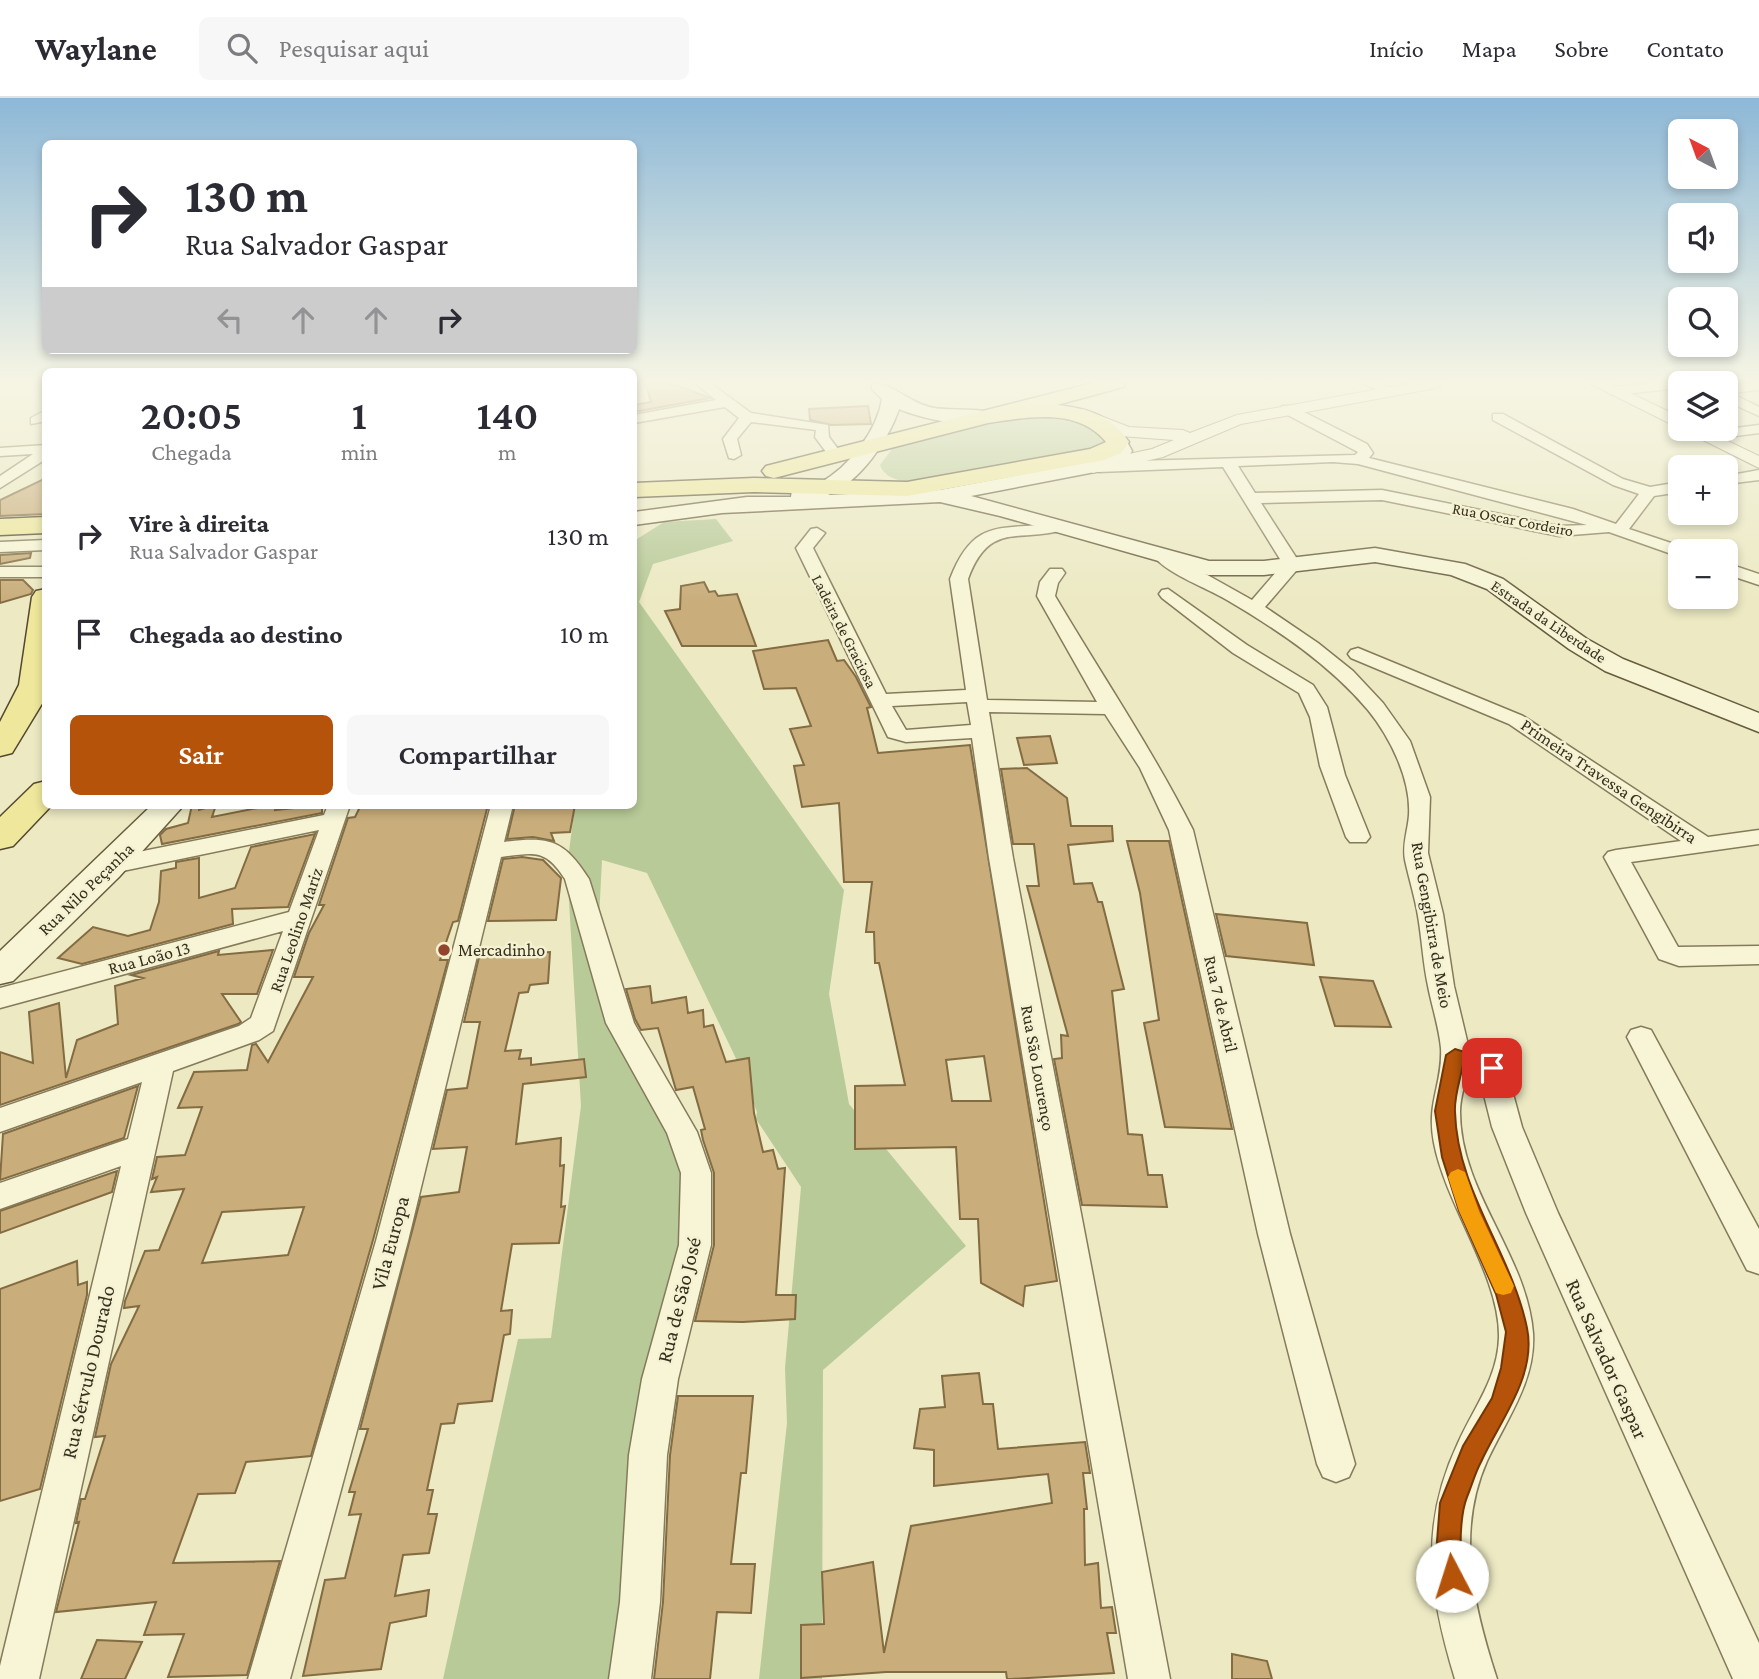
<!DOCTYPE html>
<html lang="pt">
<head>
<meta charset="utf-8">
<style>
  body { margin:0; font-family:"Crimson Pro",serif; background:#f7f7f7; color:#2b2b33; height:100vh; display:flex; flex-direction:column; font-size:26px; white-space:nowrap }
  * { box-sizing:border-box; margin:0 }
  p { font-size:23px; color:#7c7c81 }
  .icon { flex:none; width:38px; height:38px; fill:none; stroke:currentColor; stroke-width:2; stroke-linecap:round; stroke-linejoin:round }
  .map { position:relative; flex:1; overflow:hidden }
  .details { position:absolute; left:42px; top:270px; width:595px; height:441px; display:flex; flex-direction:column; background:#fff; border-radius:10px; box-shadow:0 4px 10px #0003 }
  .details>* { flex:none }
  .guide { position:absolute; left:42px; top:42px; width:595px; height:214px; border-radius:10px; box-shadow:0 4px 10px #0003; background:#fff; color:#2b2b33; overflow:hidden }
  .needle { width:46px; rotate:319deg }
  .fabs { position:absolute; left:1668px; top:21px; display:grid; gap:14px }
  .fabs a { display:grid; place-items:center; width:70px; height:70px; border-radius:10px; background:#fff; box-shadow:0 4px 10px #0003; font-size:35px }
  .pin { position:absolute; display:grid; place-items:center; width:60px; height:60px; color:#fff; margin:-30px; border-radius:14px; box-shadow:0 4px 10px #0006 }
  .me { position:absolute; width:77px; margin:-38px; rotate:355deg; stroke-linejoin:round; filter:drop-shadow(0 0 5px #0008) }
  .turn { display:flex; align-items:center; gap:24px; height:147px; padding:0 28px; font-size:32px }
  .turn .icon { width:91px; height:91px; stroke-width:2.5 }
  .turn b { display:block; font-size:49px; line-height:60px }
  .lanes { display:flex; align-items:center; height:66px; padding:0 28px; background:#0003; justify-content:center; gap:35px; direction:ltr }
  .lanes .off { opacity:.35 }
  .eta { display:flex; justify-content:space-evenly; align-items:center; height:119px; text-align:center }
  .eta b { font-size:42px; font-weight:600; line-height:49px }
  .cta { display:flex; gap:14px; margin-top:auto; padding:14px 28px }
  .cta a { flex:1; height:80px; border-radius:10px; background:#b45309; color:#fff; font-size:28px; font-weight:600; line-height:80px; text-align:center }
  .cta a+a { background:#f7f7f7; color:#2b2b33 }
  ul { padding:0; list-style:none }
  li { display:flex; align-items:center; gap:21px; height:98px; padding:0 28px }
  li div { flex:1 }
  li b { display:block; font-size:26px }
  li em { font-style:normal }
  header { display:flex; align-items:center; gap:42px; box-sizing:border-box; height:98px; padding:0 35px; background:#fff; border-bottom:2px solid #e1e1e2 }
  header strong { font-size:33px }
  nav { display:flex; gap:38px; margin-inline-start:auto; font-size:24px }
  .search { width:490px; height:63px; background:#f7f7f7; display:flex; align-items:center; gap:18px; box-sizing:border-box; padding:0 24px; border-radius:10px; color:#7c7c81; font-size:26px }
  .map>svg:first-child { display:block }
  .green { fill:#b8ca98 }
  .building { fill:#c9ad7b; stroke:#836b42; stroke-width:2; fill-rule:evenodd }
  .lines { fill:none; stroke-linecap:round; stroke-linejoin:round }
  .minor-casing { stroke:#857b5b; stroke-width:3 }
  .tertiary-casing { stroke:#857b5b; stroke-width:2 }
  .secondary-casing { stroke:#675c3e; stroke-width:3 }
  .primary-casing { stroke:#53482f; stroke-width:3 }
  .minor { fill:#f7f5d6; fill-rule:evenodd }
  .tertiary { fill:#f7f5d6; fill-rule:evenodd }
  .secondary { fill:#f7f5d6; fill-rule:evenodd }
  .primary { fill:#eee79c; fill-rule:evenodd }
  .route { fill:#b45309; stroke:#753606; stroke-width:2 }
  .slow { fill:#f59e0b }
  .poi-dot { fill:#92442d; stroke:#f4f2d2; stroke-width:2.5 }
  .labels { text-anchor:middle; stroke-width:5; stroke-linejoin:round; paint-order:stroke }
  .far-street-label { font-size:16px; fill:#362f1e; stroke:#f4f2d2 }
  .street-label { font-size:18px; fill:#362f1e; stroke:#f4f2d2 }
  .poi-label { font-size:18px; fill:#362f1e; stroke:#f4f2d2; text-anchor:start }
  .near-street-label { font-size:21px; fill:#362f1e; stroke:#f4f2d2 }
</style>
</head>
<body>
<header>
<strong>Waylane</strong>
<div class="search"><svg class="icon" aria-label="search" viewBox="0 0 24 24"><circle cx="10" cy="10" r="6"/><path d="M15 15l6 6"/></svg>Pesquisar aqui</div>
<nav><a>Início</a><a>Mapa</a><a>Sobre</a><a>Contato</a></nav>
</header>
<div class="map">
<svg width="1759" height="1581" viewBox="0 0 1759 1581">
  <rect width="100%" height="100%" fill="#ece9c3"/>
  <path class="green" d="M1041,318L1083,326L1106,341L1105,347L1099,352L916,384C901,383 886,382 880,367L892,351L905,345L1007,320Z
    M716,421L733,443L653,466L639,504L844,792L829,896L849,1006L966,1148L823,1272L822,1581H759L787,1325L785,1270L801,1089L756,1021L757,1014L741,971L647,775L602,762L598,840L690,1081L616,1581H443L518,1241L551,1240L581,1008L567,769L575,707H634V443L664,424Z"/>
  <path class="building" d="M669,285L671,288L676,287L710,300L634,314V307L651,304L646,286Z
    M868,308L871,326L831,327L810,322L809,311Z
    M46,380V416L0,418V402Z
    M31,455L30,460L0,466V457Z
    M0,482H23L33,492L31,496L0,505Z
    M704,484L709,494L715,493L718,498L737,496L756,548H682L665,513L680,511L681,488Z
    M828,542L837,563L844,562L856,579L871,609L867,610L878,655L970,647L1057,1183L1025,1188L1023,1208L981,1185L978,1121H960L956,1049L855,1051V988L905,987L879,865H875L874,834H866L872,784H844L839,705L802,709L794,668L804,667L790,631L811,628L796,590L764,591L753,553ZM984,958L991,1003H952L946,962Z
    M1050,638L1057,665L1024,667L1017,640Z
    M1027,670L1067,700L1071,728H1112L1113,743L1068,747L1074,786L1092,785L1098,804H1102L1124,891L1112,893L1128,1036L1142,1037L1148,1077H1162L1167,1109L1082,1107L1054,961L1062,960L1061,937L1068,938L1027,788H1039L1034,746H1013L1001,671Z
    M192,707L199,708V712L216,707L212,719L273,707H276L275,712L322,707V715L162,746L160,737L166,731L188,725Z
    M361,707H488L458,823L453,824L440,862H448L373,1142L311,1358L246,1364L235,1395L198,1396L173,1465L280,1463L247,1577L168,1579L184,1536L144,1537L156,1504L56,1514L79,1424L76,1425L81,1401H85L105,1338L95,1339L111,1266L139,1208L124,1210L125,1203L145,1153L159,1152L184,1091L151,1094L157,1079L152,1081L157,1059L185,1057L202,1009L178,1010L194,974L247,972L252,947L256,946L268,964L313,879H294L309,835L324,807H319L348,720L355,719ZM304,1109L288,1157L202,1165L222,1114Z
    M515,707H575L570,734L551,735L554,743L533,739L507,741Z
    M315,736L288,809L232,811L233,826L82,866L58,860L93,829L128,838L150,832L159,804L161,773L176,770V764L199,760V800L235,790L251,749Z
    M1127,743H1169L1232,1031L1165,1029L1144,925L1159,922L1140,795Z
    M522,759L543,762L561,780L556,822L488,823L503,761Z
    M1216,816L1307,825L1314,867L1226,858Z
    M273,852L257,896H222L241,924L238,926L0,1007V954L33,965L29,914L59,905L66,980L77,942L118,926L115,888L143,880L131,877L219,853L218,857Z
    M550,854L548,885L530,887L528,894L519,895L505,953L521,952L519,961L531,960V967L584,961L586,979L523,986L516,1046L561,1040L560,1068L564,1067L561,1109L565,1108L559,1145L512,1146L501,1213L512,1212L510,1236L504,1237L492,1303L458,1306L454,1325L441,1326L427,1392H433L428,1416H437L429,1455L403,1457L395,1498L429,1492L426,1518L390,1525L381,1571L303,1578L325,1482L345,1480L361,1416L349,1417L355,1394H349L368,1331H360L421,1099L459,1094L467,1049L433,1051L447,992L467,990L480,924H464L479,859Z
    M1320,879L1373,883L1391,929L1335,928Z
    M650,888L652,905L686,899L688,915L703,912L704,929L713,927L726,964L749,960L754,1015L763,1054L773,1052L778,1071L785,1070L776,1197H796L795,1221L743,1224L695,1223L714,1147V1075L703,1042L701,1032L705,1031L693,989L676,992L658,930L641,932L635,921L626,891Z
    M138,988L124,1040L0,1082L3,1036Z
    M117,1073L112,1094L0,1135V1113Z
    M77,1163L78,1187L87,1184V1197L40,1391L0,1403V1191Z
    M979,1275L983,1306H993L998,1351L1085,1344L1090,1375H1083L1087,1411H1084L1085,1467L1098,1465L1101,1510L1112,1509L1116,1535H1107L1114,1575L1011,1581H1007L1006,1574H886L801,1580V1527L824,1526L822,1474L873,1464L884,1555L911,1428L1052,1405L1048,1376L934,1388V1352L914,1350L920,1311L945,1309L942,1278Z
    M678,1298H753L746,1375H741L731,1466H755L751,1515L717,1514L710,1581H654L663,1504L670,1357Z
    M97,1542L142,1544L125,1581H81Z
    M1232,1556L1267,1563L1272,1581H1232Z"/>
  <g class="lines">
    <g class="minor-casing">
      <path id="minor" d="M695,285H710L751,315L828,327L829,339L844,359L837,363L832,362L815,339L816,332L751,324L737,341L741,357L734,361L729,360L723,341L739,320L725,309L634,325V317L716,302Z
        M1362,285H1380L1397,293L1390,297Z
        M1655,285H1686H1680V290L1613,297L1606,293L1613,289Z
        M1759,285V292L1731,295L1759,309V318L1726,303V288Z
        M1282,308H1292L1367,346L1373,355L1369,360L1573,411L1616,426L1639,396L1613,387L1493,322V316H1503L1623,381L1650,389L1680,384V394L1654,398L1629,431L1686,450L1688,453H1680V459L1609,434L1559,438L1382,402L1261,405L1301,467L1265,509L1318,545L1353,573L1383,605L1410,643L1430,699L1428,755L1443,816L1454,888L1469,951L1502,962L1506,970L1522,1029L1558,1115L1759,1545V1581H1733L1526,1115L1492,1029L1479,977L1468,972C1465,986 1460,1000 1460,1014C1460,1094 1527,1157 1533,1235C1536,1283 1506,1322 1487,1363C1455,1435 1474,1510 1497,1581H1455C1429,1496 1419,1428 1458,1345C1474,1309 1498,1280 1499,1239C1500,1178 1446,1108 1434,1045C1426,1004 1443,986 1441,950C1439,929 1432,909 1428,888C1423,865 1422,841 1418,818C1415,799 1409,781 1405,762C1402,747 1408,732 1409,717C1411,681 1390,639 1368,612C1329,566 1278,532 1227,502C1205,489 1172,478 1155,460L1158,456H1170L1252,502L1283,466L1223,369L1099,374L1091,369L1099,364L1355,357L1358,354L1282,314ZM1333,364L1358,366L1587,427L1559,428L1382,392L1255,395L1238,368Z
        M46,312V323L31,326V320Z
        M1759,327V335L1705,342L1698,338L1705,334Z
        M46,347V361L0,390V378L33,356L0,358V350Z
        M1759,372V382L1726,386V378Z
        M1060,423L1066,425V431C1021,446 990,421 968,481L987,602L1097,604L1037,498L1040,484L1050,471H1062L1065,475L1058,485L1055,498C1101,576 1152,651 1193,732L1290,1136L1355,1366L1349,1379L1336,1384L1323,1379L1317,1366L1258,1136L1169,732L1140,670L1105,616L989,614L1013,760L1170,1581H1128L989,760L972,640L906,644L888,639L796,450L811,431L817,430L825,435L813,450L886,596L966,592L950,481C976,413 1008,436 1060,423ZM967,604L971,627L906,632L892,608Z
        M46,442V452L0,454V444Z
        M1726,465L1759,476V487L1726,476Z
        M0,469H46V479H0Z
        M1168,491L1247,547L1313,587L1327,609L1345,677L1370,739L1366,744H1350L1346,739L1320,668L1310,619L1299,595L1233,555L1162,500L1159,496L1162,492Z
        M1358,550L1523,618L1708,739L1759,732V746L1631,764L1678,849L1759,848V866L1679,868L1659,861L1604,759L1608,754L1616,752L1681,743L1509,626L1351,560L1348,556L1351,552Z
        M328,707H350L273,933L259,942L173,973L39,1581H0V1568L121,1068L0,1111V1085L128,1041L142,984L0,1034V1010L239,928L251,920L283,833L0,910V890L289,814L319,732L113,775L105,772L101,767L105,762L113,759L324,717Z
        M491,707H513L504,744C550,738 564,742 589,781L634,925L697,1034L711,1075V1147L678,1281L667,1357L660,1504L651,1581H609L620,1504L629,1357L642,1281L679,1147L681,1075L667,1035L606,925L565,781C545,750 534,755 501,759L408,1143L290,1581H248L376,1143Z
        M1641,929L1651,932L1759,1131V1176L1747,1172L1627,939L1631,932Z"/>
    </g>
    <g class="tertiary-casing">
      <path id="tertiary" d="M1412,285H1444L1436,290L1241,326L1163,359L1093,375L1084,369L1087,365L1152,351L1174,342L1120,338L1075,316L1083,311L1129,329L1183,332L1190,335L1237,317Z
        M1589,285H1609L1680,319V331H1703L1759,358V370Z"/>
    </g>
    <g class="secondary-casing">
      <path id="secondary" d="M871,285C894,285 910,306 934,310C949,313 990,309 997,318C983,335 918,320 899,311C888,343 860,384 828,397L940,392L1088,364L1111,355L1108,344L1111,340H1125L1132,353L1126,363L1100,373L971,398L1209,463H1264L1375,450L1465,466L1503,481L1587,541L1623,561L1759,615V634L1605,573L1569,551L1487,491L1451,477L1375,464L1264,477H1208L1000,418L940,404L722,415L634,427V414L747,399H791L792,392C801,390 812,390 820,385C849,369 877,333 882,301L872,291Z
        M152,707H184L119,779L13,883L0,886V853Z"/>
    </g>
    <g class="primary-casing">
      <path id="primary" d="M1093,285H1126L1123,289L1057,307C1087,310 1112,318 1129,344L1121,355L1104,362L907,398L754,394L634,399V385L754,380L907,384L1090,351L1106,344C1078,309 1027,319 988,325L774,380L766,378L762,373L766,368Z
        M46,419V435L0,437V421Z
        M46,491V599L12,655L0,658V624L19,587L32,499L36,493Z
        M46,683V707H52L13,748L0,751V719L34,686Z"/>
    </g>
    <use href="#minor" class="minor"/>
    <use href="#tertiary" class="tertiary"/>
    <use href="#secondary" class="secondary"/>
    <use href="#primary" class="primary"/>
  </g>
  <linearGradient id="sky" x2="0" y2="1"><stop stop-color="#8db8d7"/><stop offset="0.56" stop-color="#f6f5e4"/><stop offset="1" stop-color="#f6f5e4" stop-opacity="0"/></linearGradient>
  <rect width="1759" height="506" fill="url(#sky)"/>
  <path class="route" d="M1455,951L1499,965L1502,970L1492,977L1463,967C1460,982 1454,999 1455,1014C1457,1093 1512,1156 1527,1230C1537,1278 1499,1324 1481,1364C1475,1375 1472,1387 1467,1399C1461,1414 1460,1440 1461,1457C1462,1469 1466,1476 1461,1488L1452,1491L1443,1488L1436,1456L1440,1405L1463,1348L1492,1300L1501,1270L1506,1234L1496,1196L1459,1113L1442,1059L1435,1013L1446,957Z"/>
  <path class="slow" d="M1458,1071L1465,1074L1479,1113L1514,1188L1511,1195L1503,1197L1496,1195L1459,1113L1448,1079L1451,1074Z"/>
  <circle class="poi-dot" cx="444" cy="852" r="7"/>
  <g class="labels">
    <g class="far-street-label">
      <text transform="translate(1513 421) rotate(11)" y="6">Rua Oscar Cordeiro</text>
      <text transform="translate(1549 523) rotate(34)" y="6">Estrada da Liberdade</text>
      <text transform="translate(845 533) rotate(63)" y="6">Ladeira de Graciosa</text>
    </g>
    <g class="street-label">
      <text transform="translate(1609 683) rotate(34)" y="6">Primeira Travessa Gengibirra</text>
      <text transform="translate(86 791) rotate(-44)" y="6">Rua Nilo Peçanha</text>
      <text transform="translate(1432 827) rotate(80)" y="6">Rua Gengibirra de Meio</text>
      <text transform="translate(296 832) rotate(-71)" y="6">Rua Leolino Mariz</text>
      <text transform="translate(149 860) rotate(-15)" y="6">Rua Loão 13</text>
      <text transform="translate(1221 906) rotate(77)" y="6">Rua 7 de Abril</text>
      <text transform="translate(1038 970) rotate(80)" y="6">Rua São Lourenço</text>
    </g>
    <g class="poi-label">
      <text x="458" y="858">Mercadinho</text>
    </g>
    <g class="near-street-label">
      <text transform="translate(390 1145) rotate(-75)" y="7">Vila Europa</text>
      <text transform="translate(679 1202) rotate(-76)" y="7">Rua de São José</text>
      <text transform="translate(1607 1261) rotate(66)" y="7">Rua Salvador Gaspar</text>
      <text transform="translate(88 1274) rotate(-77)" y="7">Rua Sérvulo Dourado</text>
    </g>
  </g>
</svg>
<div class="fabs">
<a><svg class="needle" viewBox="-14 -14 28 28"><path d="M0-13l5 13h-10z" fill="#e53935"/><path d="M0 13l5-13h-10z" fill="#7c7c81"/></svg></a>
<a><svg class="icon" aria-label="sound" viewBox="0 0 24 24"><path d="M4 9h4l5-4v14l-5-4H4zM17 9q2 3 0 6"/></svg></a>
<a><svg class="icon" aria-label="search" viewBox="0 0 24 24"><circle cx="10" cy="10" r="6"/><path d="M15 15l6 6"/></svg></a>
<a><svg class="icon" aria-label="layers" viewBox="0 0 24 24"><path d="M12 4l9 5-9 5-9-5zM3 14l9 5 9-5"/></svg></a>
<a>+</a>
<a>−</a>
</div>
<div class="pin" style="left:1492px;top:970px;background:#d93025"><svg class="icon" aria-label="arrive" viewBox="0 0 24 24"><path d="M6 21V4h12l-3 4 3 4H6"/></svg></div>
<svg class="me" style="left:1452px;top:1478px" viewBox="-20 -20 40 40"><circle r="19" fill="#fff"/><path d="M0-13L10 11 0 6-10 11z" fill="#b45309"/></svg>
<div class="guide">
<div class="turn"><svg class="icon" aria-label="right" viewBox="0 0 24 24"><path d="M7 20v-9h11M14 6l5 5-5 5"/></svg><div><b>130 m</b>Rua Salvador Gaspar</div></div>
<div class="lanes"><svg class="icon off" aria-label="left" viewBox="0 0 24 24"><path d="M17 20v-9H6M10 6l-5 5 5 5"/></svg><svg class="icon off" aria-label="ahead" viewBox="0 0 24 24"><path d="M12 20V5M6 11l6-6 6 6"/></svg><svg class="icon off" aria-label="ahead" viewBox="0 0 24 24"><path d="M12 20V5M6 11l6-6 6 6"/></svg><svg class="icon" aria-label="right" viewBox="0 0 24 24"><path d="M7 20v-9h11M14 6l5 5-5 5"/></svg></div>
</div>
<section class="details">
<div class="eta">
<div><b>20:05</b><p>Chegada</p></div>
<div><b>1</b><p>min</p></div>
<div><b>140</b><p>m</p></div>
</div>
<ul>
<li><svg class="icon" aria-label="right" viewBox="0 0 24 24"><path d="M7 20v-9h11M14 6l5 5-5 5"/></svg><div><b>Vire à direita</b><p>Rua Salvador Gaspar</p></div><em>130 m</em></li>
<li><svg class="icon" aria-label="arrive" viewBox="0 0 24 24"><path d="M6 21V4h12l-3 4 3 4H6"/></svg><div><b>Chegada ao destino</b></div><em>10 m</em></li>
</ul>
<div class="cta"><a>Sair</a><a>Compartilhar</a></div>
</section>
</div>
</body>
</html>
